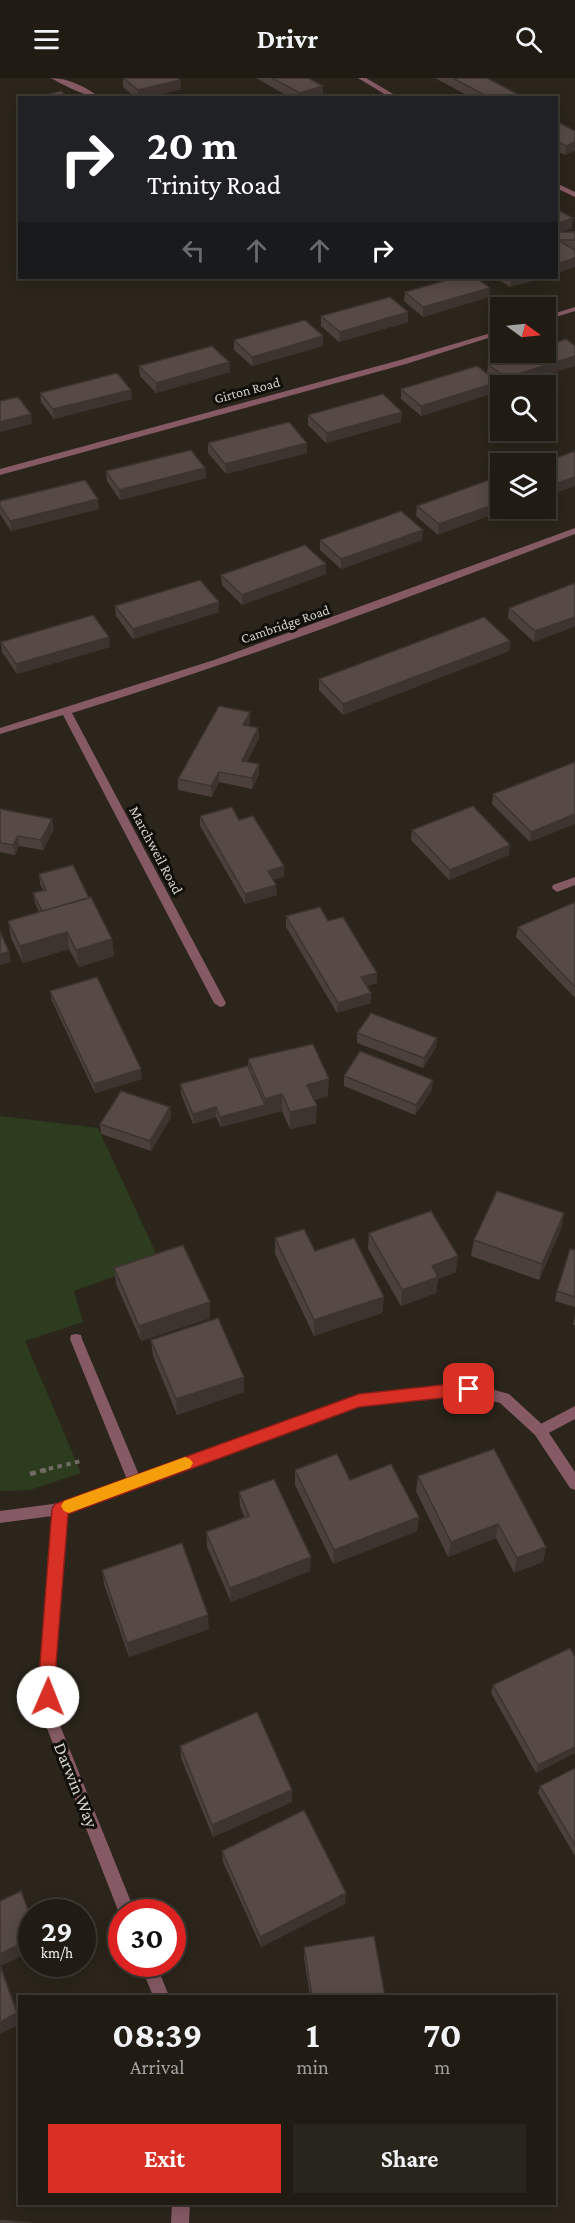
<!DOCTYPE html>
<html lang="en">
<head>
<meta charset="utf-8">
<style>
  body { margin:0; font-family:"Crimson Pro",serif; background:#28251d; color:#f1f3f6; height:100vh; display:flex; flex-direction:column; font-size:22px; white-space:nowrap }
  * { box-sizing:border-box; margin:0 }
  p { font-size:20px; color:#a2a1a0 }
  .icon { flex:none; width:33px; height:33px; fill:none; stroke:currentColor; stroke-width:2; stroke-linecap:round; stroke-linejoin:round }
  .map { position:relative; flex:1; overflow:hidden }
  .drawer { position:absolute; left:18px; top:1917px; width:538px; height:210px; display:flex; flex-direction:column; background:#201c14; border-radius:0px; box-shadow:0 3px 15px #0003,0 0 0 2px #3d3a34 }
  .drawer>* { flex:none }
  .banner { position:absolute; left:18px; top:18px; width:540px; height:183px; border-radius:0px; box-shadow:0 3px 15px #0003,0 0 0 2px #3d3a34; background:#202124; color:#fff; overflow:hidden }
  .needle { width:39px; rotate:105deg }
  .tools { position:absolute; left:490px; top:219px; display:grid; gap:12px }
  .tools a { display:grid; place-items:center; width:66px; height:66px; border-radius:0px; background:#201c14; box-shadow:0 3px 15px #0003,0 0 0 2px #3d3a34; font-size:30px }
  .speed { position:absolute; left:18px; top:1821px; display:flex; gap:12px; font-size:30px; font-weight:700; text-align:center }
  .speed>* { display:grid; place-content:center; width:78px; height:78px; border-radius:50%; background:#201c14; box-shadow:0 3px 15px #0003,0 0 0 2px #3d3a34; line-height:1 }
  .speed small { font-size:15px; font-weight:400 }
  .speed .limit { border:9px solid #d22; background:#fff; color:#111 }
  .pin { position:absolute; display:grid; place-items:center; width:51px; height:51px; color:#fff; margin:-26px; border-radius:12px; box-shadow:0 3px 9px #0006 }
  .me { position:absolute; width:66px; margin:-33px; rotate:1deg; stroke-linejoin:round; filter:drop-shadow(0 0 4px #0008) }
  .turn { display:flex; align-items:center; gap:21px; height:126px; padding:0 30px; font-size:27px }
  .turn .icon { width:78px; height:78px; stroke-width:2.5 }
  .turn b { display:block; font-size:42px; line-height:51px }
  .lanes { display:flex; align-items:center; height:57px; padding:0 30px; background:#0003; justify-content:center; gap:30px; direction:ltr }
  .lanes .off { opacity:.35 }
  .eta { display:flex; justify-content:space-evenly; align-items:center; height:102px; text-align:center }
  .eta b { font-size:36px; font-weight:700; line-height:42px }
  .action { display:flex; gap:12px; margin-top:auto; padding:12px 30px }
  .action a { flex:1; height:69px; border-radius:0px; background:#d93025; color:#fff; font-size:24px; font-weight:700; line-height:69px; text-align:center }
  .action a+a { background:#28251d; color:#f1f3f6 }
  header { display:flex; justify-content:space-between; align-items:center; height:78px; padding:0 30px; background:#201c14; font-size:27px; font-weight:700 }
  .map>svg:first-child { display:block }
  .green { fill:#2d3c1e }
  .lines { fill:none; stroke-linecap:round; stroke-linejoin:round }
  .path-far1 { stroke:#706b63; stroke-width:4; stroke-dasharray:4.5 4.5; stroke-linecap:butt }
  .path { stroke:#706b63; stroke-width:4.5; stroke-dasharray:6 6; stroke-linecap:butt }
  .service { fill:#855a64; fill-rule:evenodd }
  .minor { fill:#855a64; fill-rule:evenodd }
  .wall { fill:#4b403b }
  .shaded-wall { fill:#3d3430 }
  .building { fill:#574a45; stroke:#3d3430; stroke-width:1.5 }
  .route { fill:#d93025; stroke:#8d1f18; stroke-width:1.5 }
  .slow { fill:#f59e0b }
  .labels { text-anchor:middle; stroke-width:6; stroke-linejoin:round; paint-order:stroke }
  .far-street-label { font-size:14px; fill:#d5d1cb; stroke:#110f0a }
  .street-label { font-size:15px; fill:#d5d1cb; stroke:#110f0a }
  .near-street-label { font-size:18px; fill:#d5d1cb; stroke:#110f0a }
</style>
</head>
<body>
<header><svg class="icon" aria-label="menu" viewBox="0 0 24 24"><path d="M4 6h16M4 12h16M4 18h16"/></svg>Drivr<svg class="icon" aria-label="search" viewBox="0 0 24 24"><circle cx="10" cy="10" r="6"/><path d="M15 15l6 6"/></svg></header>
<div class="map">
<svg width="575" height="2145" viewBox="0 0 575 2145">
  <rect width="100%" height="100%" fill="#2b251b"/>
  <path class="green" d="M0,1038L98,1050L159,1182L74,1213L83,1244L25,1263L81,1395L30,1412L0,1413Z"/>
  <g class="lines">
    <path class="path-far1" d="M40,1393L81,1383"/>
    <path class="path" d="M30,1396L46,1392"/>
    <path class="service" d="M76,1256L81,1257L82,1261L142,1404L140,1408L135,1410L130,1408L128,1404L70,1261L71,1257Z
      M575,1328V1341L545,1357L540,1359L535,1357L533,1353L535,1349Z"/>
    <path class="minor" d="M51,0C68,0 87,9 100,20C89,20 61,6 51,0Z
      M358,0H366L400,20H391Z
      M556,105L575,114V119L556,110Z
      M575,229V233L546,242V238Z
      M501,252V256L406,286L0,397V391L400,282Z
      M575,450V456C409,519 242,583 72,635L226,925L224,928L220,929L214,925L63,637L0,656V650L214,582Z
      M575,799V807L557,814L552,810L553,807Z
      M469,1305L509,1316L545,1349L575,1394V1412L570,1410L535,1357L500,1325L469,1317L359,1329L67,1435L55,1586V1635L135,1834H122L121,1840L41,1635V1586L52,1438L0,1445V1433L60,1425L359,1317Z
      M140,1886H156L169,1918H153Z
      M172,2126H190L189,2145H171Z"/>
  </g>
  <path class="wall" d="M123,0L180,2L181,11L146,20H136L123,9Z
    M256,0H308L323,17L315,20H291Z
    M435,0H487L525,20H472Z
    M556,43L575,53L565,77L556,73Z
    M556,131L572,150L559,154H575V171H573L575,172V189L556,195Z
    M496,200H542L510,209Z
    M490,210L489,219L423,239L404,223L405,214Z
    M408,234V244L339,264L321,248V238Z
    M234,262L323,268L252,288L234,272Z
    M524,274L513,308H502L498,304L497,314L421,338L401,321V311L487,295L488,286Z
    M229,284L230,294L156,315L140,298L139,288Z
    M131,312L132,321L54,341L41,324L40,315Z
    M308,337L401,344L326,365L308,347Z
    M208,365L307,375L226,396L208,375Z
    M205,390L206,400L120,422L107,403L106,393Z
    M501,406L438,457L416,438L417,428Z
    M0,423L99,431L11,453L0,436Z
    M320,462H422L341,491L320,472Z
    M326,486V496L242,527L222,507L221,497Z
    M575,505V548L534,564L508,540L509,530Z
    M115,528L219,534L133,561L116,538Z
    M510,563L509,573L343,637L319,612V601Z
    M1,564L110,569L17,596L2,574Z
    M250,634V644L248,648L258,650L259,660L247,684L259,686V696L252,711L219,704L212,719L178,712V701Z
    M575,684L530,764L492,726L493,716Z
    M0,731L54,751L43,772L19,768L15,777L0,774Z
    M200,738L239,742L284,788V799L273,801L277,817L245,826L200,748Z
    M412,752L509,777L449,802L411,762Z
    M39,796L89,820L112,861L114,878L79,889L69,871L23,885L11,860L8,843L39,834L35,825L33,815L43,812L40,806Z
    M575,824V920L516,859L518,849Z
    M286,838L328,843L377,895V905L367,908L371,915V925L337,935L286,849Z
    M50,913L142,1001L95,1015L52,923Z
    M357,955L437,960L436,969L423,990L357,965Z
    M248,981L328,1018L314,1022L316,1045L290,1051L282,1033L221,1049L216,1039L193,1046L181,1016L180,1006L248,988Z
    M344,998L432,1012L415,1037L344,1008Z
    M170,1029L171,1039L151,1073L101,1056L100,1046Z
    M564,1135L561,1151L539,1202L471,1178L474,1162Z
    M369,1155L456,1194L438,1201L436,1215L401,1228L368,1171Z
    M275,1160L315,1173L384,1219L382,1235L314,1258L275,1176Z
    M575,1172V1229L555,1223L557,1213Z
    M114,1190L210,1224V1240L141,1263L116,1206Z
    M575,1236V1247H573Z
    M151,1262L244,1299V1314L177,1337L153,1278Z
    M295,1392L350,1402L419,1439L417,1453L333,1486L295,1407Z
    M418,1398L546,1469L543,1484L514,1495L496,1460L448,1479L416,1413Z
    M239,1414L310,1493L231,1524L207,1469L206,1454L244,1439L240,1428Z
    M102,1492L209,1551L129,1579L104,1506Z
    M575,1579V1675L536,1695L491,1615L493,1607Z
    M180,1668L292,1712V1724L213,1759L181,1680Z
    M575,1690V1778L538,1715L540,1708Z
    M222,1773L345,1826L261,1869L223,1784Z
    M304,1869L385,1918H310L304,1880Z"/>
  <path class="shaded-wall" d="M180,2L181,11L146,20H138V12Z
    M323,8V17L315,20H300V15Z
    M575,64V73L565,77L566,68Z
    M573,140L572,150L556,155V146Z
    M575,180V189L556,195V186Z
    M511,200H542L510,209Z
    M490,210L489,219L423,239V229Z
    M408,234V244L339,264L340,254Z
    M323,258V268L252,288V279Z
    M575,278V288L513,308H506V300Z
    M229,284L230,294L156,315V305Z
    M498,304L497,314L421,338V328Z
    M131,312L132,321L54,341L53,331Z
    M402,334L401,344L326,365L327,355Z
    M31,336L32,346L0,354V344Z
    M307,365V375L226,396L225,386Z
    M205,390L206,400L120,422L119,412Z
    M575,399V408L546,419V409Z
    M98,421L99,431L11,453L10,443Z
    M501,424V430H510L438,457L439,446Z
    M423,452L422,462L341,491V481Z
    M326,486V496L242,527V517Z
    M219,524V534L133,561V551Z
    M575,539V548L534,564L535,553Z
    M109,559L110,569L17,596L16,586Z
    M510,563L509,573L343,637V626Z
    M250,634V644L244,657L243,647Z
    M258,650L259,660L242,693V683Z
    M259,686V696L252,711V700Z
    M219,694V704L212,719L211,708Z
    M575,736V746L530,764L531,754Z
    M52,741L54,751L43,772L41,762Z
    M18,758L19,768L15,777L13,767Z
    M510,767L509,777L449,802L450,792Z
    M284,788V799L268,803V793Z
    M276,807L277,817L245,826V816Z
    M67,854L69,871L23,885L20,868Z
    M112,861L114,878L79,889L76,872Z
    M9,874L11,884L0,887V876Z
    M377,895V905L361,909V899Z
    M371,915V925L337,935L338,925Z
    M437,960L436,969L423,990L424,980Z
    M141,991L142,1001L95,1015L94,1006Z
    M329,1001L328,1018L307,1023V1007Z
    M433,1002L432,1012L415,1037L416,1027Z
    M282,1016V1033L221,1049L220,1039L265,1027V1021Z
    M317,1028L316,1045L290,1051V1034Z
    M170,1029L171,1039L151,1073L150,1063Z
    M216,1029V1039L193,1046V1036Z
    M564,1135L561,1151L539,1202L542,1186Z
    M458,1178L456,1194L438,1201L436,1215L401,1228L402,1212L432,1188Z
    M384,1219L382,1235L314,1258V1242Z
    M210,1224V1240L141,1263L139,1248Z
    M244,1299V1314L177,1337L176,1321Z
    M419,1439L417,1453L333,1486L334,1472Z
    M498,1446L496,1460L448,1479L451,1464Z
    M546,1469L543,1484L514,1495L517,1480Z
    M311,1479L310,1493L231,1524L230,1510Z
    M208,1537L209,1551L129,1579L127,1565Z
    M575,1669V1675L536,1695L538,1687Z
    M292,1712V1724L213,1759L212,1747Z
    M346,1815L345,1826L261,1869L260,1859Z
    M32,1860V1873L1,1888L20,1939V1946L0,1956V1876Z"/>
  <path class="building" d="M123,0H177L180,2L138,12Z
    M272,0H308L323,8L300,15Z
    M453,0H487L525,20H490Z
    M61,13L68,20H33Z
    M556,43L575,53V64L566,68L556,63Z
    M556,131L573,140L556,146Z
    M556,154H575V162H558L575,172V180L556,186Z
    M454,200H476L490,210L423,229L405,214Z
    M390,219L408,234L340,254L321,238Z
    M305,242L323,258L252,279L234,262Z
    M566,261L575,268V278L506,300L488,286L524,274H546V268Z
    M212,268L229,284L156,305L139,288Z
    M477,288L498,304L421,328L401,311Z
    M117,295L131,312L53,331L40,315Z
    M383,316L402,334L327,355L308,337Z
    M18,319L31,336L0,344V323Z
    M289,344L307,365L225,386L208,365Z
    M191,372L205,390L119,412L106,393Z
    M575,373V399L546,409V386H540Z
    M494,400L501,406V424L439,446L417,428Z
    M85,402L98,421L10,443L0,428V423Z
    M401,433L423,452L341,481L320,462Z
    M305,467L326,486L242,517L221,497Z
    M200,502L219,524L133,551L115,528Z
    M575,505V539L535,553L509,530Z
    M93,537L109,559L16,586L1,564Z
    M484,539L510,563L343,626L319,601Z
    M219,628L250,634L243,647L258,650L242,683L259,686L252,700L219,694L211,708L178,701Z
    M575,684V736L531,754L493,716Z
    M473,728L510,767L450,792L412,752Z
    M232,729L239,742L253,738L284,788L268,793L276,807L245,816L200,738Z
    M0,731L52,741L41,762L18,758L13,767L0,765Z
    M73,787L89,820L42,833L33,815L46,812L39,796Z
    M91,819L112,861L76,872L67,854L20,868L8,843Z
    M575,824V909L518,849Z
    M320,829L328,843L343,839L377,895L361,899L371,915L338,925L286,838Z
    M0,853L9,874L0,876Z
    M97,899L141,991L94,1006L50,913Z
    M371,935L437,960L424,980L357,955Z
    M313,966L329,1001L307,1007L317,1028L290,1034L282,1016L265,1021L248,981Z
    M360,973L433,1002L416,1027L344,998Z
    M248,988L265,1027L220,1039L216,1029L193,1036L180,1006Z
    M121,1013L170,1029L150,1063L100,1046Z
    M497,1113L564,1135L542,1186L474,1162Z
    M431,1133L458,1178L432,1188L438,1199L402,1212L369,1155Z
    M304,1151L315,1173L354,1160L384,1219L314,1242L275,1160Z
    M183,1167L210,1224L139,1248L114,1190Z
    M570,1171L575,1172V1219L557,1213Z
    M218,1240L244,1299L176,1321L151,1262Z
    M494,1371L546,1469L517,1480L498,1446L451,1464L418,1398Z
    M337,1376L350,1402L391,1386L419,1439L334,1472L295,1392Z
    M274,1401L311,1479L230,1510L206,1454L249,1438L239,1414Z
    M182,1465L208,1537L127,1565L102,1492Z
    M570,1570L575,1579V1669L538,1687L493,1607Z
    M257,1634L292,1712L212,1747L180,1668Z
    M575,1690V1767L540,1708Z
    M304,1732L346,1815L260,1859L222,1773Z
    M21,1813L32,1842V1860L0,1876V1823Z
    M374,1858L385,1918H312L304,1869Z
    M0,1888L17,1935L0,1944Z
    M0,2142L32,2145H0Z"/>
  <path class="route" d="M469,1304L474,1306L477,1311L474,1315L469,1317L359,1329L68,1436L56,1586V1619L54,1624L48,1627L42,1624L39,1619L40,1586L52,1431L55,1426L359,1316Z"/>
  <path class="slow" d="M185,1379L190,1381L193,1385L190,1390L69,1435L64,1433L61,1428L64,1423Z"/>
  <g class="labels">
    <g class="far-street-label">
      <text transform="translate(247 312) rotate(-15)" y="5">Girton Road</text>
      <text transform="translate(285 546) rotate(-19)" y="5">Cambridge Road</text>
    </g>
    <g class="street-label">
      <text transform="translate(156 772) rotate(62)" y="5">Marchweil Road</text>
    </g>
    <g class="near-street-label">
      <text transform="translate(76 1707) rotate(68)" y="6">Darwin Way</text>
    </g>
  </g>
</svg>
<div class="tools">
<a><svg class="needle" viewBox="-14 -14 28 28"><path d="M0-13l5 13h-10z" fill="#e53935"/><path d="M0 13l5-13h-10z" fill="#a2a1a0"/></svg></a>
<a><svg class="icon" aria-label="search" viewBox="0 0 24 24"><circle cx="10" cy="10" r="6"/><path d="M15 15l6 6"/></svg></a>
<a><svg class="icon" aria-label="layers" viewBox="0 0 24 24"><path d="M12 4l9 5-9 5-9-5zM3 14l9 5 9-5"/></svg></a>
</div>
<div class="speed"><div>29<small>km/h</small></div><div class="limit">30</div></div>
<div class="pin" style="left:469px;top:1311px;background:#d93025"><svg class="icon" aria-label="arrive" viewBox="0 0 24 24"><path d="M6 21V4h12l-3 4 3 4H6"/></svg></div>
<svg class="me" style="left:48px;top:1619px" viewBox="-20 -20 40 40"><circle r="19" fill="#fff"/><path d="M0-13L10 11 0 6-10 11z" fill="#d93025"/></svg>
<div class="banner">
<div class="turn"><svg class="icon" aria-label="right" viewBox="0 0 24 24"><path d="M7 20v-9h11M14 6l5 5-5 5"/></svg><div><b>20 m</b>Trinity Road</div></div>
<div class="lanes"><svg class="icon off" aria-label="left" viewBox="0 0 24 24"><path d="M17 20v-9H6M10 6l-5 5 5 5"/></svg><svg class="icon off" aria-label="ahead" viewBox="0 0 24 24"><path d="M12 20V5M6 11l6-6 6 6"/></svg><svg class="icon off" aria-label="ahead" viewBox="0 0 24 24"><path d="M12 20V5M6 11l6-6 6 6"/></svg><svg class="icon" aria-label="right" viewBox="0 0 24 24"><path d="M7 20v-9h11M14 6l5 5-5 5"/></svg></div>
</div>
<section class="drawer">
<div class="eta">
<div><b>08:39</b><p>Arrival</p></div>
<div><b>1</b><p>min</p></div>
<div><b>70</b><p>m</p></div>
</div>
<div class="action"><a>Exit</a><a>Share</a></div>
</section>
</div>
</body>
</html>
